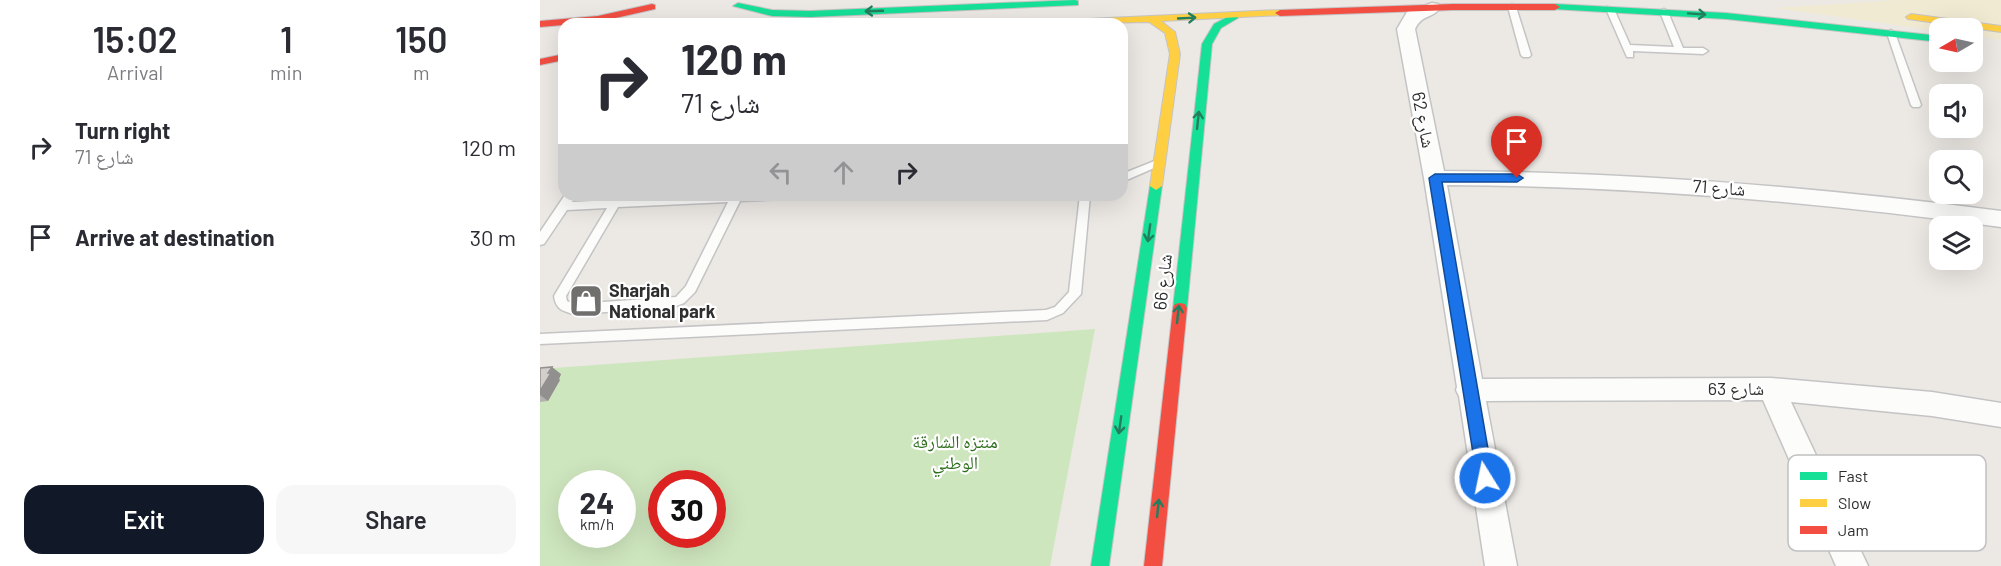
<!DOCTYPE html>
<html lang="en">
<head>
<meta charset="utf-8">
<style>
  body { margin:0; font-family:Barlow,"Noto Naskh Arabic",sans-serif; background:#f7f7f7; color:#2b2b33; height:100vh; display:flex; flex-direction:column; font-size:22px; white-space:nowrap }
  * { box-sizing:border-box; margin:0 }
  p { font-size:20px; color:#7c7c81 }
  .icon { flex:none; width:33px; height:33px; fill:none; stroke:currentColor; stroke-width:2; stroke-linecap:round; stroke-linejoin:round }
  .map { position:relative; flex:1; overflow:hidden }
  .sheet { display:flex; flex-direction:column; background:#fff; width:540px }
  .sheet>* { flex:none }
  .hud { position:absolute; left:18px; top:18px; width:570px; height:183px; border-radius:18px; box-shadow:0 6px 24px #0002; background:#fff; color:#2b2b33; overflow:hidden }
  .needle { width:39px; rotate:261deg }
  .buttons { position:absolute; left:1389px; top:18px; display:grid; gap:12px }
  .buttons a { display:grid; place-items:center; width:54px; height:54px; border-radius:12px; background:#fff; box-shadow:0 6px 24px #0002; font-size:30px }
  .speed { position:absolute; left:18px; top:470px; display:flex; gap:12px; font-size:30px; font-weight:700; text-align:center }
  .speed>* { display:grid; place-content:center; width:78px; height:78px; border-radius:50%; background:#fff; box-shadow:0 6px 24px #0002; line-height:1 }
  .speed small { font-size:15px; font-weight:400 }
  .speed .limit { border:9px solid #d22; background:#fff; color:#111 }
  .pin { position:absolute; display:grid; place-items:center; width:51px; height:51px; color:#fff; margin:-62px -26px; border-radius:50% 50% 50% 0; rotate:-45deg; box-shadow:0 0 6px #0007 }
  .pin .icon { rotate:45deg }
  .me { position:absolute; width:66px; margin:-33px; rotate:350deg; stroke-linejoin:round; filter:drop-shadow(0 0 4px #0008) }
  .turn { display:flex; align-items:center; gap:21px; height:126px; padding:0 24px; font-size:27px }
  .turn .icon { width:78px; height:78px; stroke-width:2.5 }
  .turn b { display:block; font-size:42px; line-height:51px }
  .lanes { display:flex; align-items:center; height:57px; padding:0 24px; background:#0003; justify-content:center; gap:30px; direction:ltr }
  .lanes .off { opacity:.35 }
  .eta { display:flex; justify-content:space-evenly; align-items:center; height:102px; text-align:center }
  .eta b { font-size:36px; font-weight:600; line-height:42px }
  .button { display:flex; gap:12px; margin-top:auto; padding:12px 24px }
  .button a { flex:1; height:69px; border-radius:18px; background:#111827; color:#fff; font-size:24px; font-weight:600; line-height:69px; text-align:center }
  .button a+a { background:#f7f7f7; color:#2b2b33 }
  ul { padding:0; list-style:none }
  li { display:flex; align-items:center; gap:18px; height:90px; padding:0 24px }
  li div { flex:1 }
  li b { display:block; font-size:22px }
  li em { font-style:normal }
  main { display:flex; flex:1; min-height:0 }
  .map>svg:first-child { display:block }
  .green { fill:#cee6be; fill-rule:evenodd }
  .sand { fill:#f0ead3 }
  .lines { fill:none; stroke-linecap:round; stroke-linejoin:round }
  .lane-casing { stroke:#c5c4c5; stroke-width:3 }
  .street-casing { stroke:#c5c4c5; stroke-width:3 }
  .fast-casing { stroke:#c5c4c5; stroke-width:2 }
  .slow-casing { stroke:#c5c4c5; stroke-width:2 }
  .jam-casing { stroke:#c5c4c5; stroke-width:2 }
  .lane { fill:#fcfcfb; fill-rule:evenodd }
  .street { fill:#fcfcfb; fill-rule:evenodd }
  .fast { fill:#16e098; fill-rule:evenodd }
  .slow { fill:#ffcf43; fill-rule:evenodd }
  .jam { fill:#f24e42; fill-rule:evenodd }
  .wall { fill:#b4b1af }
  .shaded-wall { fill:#92908e }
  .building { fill:#d1cecb; stroke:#92908e; stroke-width:1.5 }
  .oneway { stroke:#237e5e }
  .route { fill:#1a73e8; stroke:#114b97; stroke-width:1.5 }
  .labels { text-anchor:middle; stroke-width:4.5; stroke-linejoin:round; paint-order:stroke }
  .street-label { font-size:18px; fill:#2e2e2e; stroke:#fff }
  .poi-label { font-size:18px; font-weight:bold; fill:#2e2e2e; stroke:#fff; text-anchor:start }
  .park-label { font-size:18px; fill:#2c6e1b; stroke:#fff }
  .key { fill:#fff; stroke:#c0c0c0; stroke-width:1.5 }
  .key-label { font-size:16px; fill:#2e2e2e }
</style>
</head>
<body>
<main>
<section class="sheet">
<div class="eta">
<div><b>15:02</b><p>Arrival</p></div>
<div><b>1</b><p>min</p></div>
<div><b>150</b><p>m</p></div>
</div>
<ul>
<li><svg class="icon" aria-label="right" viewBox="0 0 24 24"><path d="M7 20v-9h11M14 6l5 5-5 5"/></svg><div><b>Turn right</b><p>شارع 71</p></div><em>120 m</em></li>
<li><svg class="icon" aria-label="arrive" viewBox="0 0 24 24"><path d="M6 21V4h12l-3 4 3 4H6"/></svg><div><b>Arrive at destination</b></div><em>30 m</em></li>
</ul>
<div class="button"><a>Exit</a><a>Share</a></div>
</section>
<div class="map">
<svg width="1461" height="566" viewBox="0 0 1461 566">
  <rect width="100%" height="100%" fill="#ece8e4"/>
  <path class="green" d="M555,329L510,566H0V369ZM32,483H82V534H32ZM122,483H172V534H122Z"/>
  <path class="sand" d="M1357,0H1461V40L1433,36L1432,28H1400L1399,31L1235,8Z"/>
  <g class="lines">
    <g class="lane-casing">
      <path id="lane" d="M972,4L976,7L991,55L989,57H983L981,55L968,7Z
        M1067,7L1074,9L1090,45L1134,47L1120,12L1124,9L1128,12L1143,48H1163L1168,51L1163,54L1093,51V57H1087L1066,9Z
        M1351,30L1355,33L1381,105L1379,107H1373L1371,105L1347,33Z
        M617,160L622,163L621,165L582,182V174Z
        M25,195H36L32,202L72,200L75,195H85L83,199L168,195H249L244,199L200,201L155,292L144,303L131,308L34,314C22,311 16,309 14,296L67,208L27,210L4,244L0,245V232ZM188,202L146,286L136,297L34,304L27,301L26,296L78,207Z
        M540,195H550L541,294L523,313L507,320L0,344V334L506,310L515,307L529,292Z"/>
    </g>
    <g class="street-casing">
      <path id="street" d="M892,3L898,4L900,8C892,19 882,14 875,29L904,171C1091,172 1276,187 1461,211V227C1277,202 1093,186 907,185L942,379L1231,378L1392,392L1461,403V427L1392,416L1251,402L1328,566H1296L1223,400L946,401L977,566H945L919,396L916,390L917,387L884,178L857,29L867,12Z"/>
    </g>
    <g class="fast-casing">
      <path id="fast" d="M535,0L538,1V5L270,17L232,16L193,6L198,3L232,10L270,11Z
        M1015,4L1186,13L1400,36V42L1186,19L1012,9L1010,7Z
        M695,13L698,14V18L681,28L672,44L647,308L645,312H635L633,308L662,44L674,24Z
        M616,182L622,186L569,566H551L610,186Z"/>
    </g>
    <g class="slow-casing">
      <path id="slow" d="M740,10L745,13L743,15L621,21L635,32L640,54L622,186L616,190L610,186L630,54L625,33L609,22L500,24L505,21Z
        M1371,14L1461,26V32L1368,19L1366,17Z"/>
    </g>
    <g class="jam-casing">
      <path id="jam" d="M112,4L115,5V9L58,22L0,27V21L58,16Z
        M913,4H1015L1020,7L1015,10H913L740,16L735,13L740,10Z
        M24,54V60L0,65V59Z
        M640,303L645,304L647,308L622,566H604L633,308L635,304Z"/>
    </g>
    <use href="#lane" class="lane"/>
    <use href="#street" class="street"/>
    <use href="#fast" class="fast"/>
    <use href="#slow" class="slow"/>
    <use href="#jam" class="jam"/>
  </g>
  <path class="wall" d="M0,368L21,374L19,379L20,380L8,401L0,402Z"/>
  <path class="shaded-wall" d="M12,367L21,374L19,379L20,380L8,401L0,395V391Z"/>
  <path class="building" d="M12,367L8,373H11L0,391V368Z"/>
  <defs><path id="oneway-shaft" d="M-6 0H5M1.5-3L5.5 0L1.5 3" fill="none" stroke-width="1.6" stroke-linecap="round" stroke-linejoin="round" transform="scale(1.5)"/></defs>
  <g class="oneway">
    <use href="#oneway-shaft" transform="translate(334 11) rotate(178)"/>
    <use href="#oneway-shaft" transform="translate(1157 14) rotate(4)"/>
    <use href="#oneway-shaft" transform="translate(647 18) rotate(-3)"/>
    <use href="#oneway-shaft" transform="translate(658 120) rotate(-84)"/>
    <use href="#oneway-shaft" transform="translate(609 233) rotate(98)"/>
    <use href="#oneway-shaft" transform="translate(638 314) rotate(-84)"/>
    <use href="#oneway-shaft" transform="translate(580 425) rotate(98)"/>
    <use href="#oneway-shaft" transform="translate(618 508) rotate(-84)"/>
  </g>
  <path class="route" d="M895,174H977L983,178L977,182H902L953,478L951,483L945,486L939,483L937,478L889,178Z"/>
  <defs>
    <g id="shop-square" transform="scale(1.725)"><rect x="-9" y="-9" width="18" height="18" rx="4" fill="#706f6e" stroke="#fff"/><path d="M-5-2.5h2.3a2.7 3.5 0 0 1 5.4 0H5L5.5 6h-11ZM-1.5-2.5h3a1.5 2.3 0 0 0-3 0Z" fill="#fff"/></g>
  </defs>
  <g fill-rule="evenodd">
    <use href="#shop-square" x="46" y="301"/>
  </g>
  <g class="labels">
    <g class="street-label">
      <text transform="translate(883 120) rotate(79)" y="6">شارع 62</text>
      <text transform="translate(1179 188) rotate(4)" y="6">شارع 71</text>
      <text transform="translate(623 282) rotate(-84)" y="6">شارع 66</text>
      <text x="1196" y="395">شارع 63</text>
    </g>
    <g class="poi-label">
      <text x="69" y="297">Sharjah<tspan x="69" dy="21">National park</tspan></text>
    </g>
    <g class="park-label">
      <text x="415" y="448">منتزه الشارقة<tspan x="415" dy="21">الوطني</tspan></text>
    </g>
  </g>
  <rect x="1248" y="455" width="198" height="96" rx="9" class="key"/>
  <rect x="1260" y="472" width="27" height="8" fill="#16e098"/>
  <rect x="1260" y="499" width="27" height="8" fill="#ffcf43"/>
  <rect x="1260" y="526" width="27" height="8" fill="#f24e42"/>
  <g class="key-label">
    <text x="1298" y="482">Fast</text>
    <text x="1298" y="509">Slow</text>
    <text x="1298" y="536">Jam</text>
  </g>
</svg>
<div class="buttons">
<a><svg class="needle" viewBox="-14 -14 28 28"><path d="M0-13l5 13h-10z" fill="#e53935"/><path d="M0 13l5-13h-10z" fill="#7c7c81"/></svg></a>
<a><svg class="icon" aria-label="sound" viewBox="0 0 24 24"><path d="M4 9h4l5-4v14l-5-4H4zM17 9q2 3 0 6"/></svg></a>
<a><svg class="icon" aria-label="search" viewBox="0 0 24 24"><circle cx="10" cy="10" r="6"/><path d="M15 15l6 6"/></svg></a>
<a><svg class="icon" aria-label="layers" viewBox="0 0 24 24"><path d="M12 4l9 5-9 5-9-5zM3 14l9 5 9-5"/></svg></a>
</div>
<div class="speed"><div>24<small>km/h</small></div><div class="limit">30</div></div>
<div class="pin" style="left:977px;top:178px;background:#d93025"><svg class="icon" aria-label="arrive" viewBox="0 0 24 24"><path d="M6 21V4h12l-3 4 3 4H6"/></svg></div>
<svg class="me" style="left:945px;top:478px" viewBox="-20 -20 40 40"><circle r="17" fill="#1a73e8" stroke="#fff" stroke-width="3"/><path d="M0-11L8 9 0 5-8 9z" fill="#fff"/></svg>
<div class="hud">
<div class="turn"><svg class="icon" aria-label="right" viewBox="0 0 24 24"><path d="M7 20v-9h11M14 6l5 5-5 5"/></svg><div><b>120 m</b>شارع 71</div></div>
<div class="lanes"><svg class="icon off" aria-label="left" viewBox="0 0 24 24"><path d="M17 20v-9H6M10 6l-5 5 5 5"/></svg><svg class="icon off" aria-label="ahead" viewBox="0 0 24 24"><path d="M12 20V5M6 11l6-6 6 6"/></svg><svg class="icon" aria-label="right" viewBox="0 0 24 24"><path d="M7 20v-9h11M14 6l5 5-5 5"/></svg></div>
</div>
</div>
</main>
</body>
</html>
